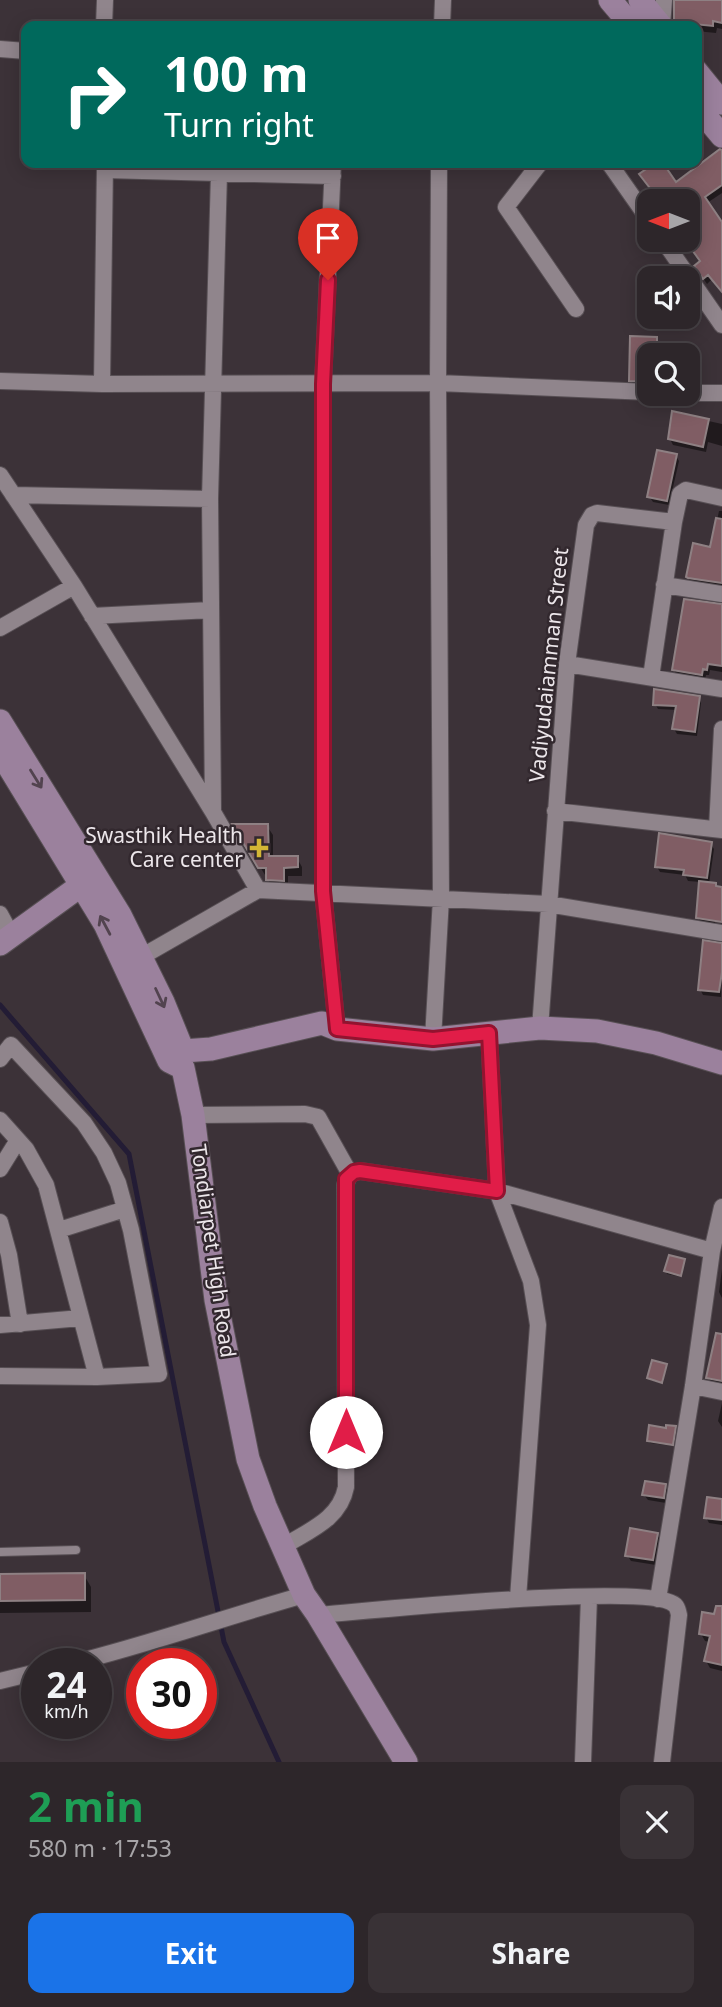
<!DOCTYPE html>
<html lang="en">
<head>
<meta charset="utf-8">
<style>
  body { margin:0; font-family:"Noto Sans",sans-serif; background:#393236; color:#f1f3f6; height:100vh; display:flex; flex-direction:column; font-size:26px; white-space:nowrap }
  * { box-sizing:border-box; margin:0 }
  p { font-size:23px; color:#a7a5a8 }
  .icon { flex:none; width:38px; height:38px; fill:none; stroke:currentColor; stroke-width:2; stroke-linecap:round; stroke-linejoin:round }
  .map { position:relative; height:1762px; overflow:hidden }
  .details { display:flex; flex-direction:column; background:#2d262a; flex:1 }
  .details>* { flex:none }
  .banner { position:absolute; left:21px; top:21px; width:681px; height:147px; border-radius:14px; box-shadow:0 4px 18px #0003,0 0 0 2px #484347; background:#00695c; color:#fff; overflow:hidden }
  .needle { width:46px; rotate:270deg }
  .fabs { position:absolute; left:637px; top:189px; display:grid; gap:14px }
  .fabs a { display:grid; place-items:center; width:63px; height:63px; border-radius:14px; background:#2d262a; box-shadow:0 4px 18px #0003,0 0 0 2px #484347; font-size:35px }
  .speed { position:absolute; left:21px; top:1648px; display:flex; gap:14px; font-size:35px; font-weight:700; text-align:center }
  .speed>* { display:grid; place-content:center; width:91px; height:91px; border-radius:50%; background:#2d262a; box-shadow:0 4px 18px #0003,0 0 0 2px #484347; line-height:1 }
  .speed small { font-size:18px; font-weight:400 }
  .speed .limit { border:10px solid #d22; background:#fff; color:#111 }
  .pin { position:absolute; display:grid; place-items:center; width:60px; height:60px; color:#fff; margin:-72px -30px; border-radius:50% 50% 50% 0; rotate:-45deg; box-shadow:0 0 7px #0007 }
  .pin .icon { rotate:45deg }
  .me { position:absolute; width:77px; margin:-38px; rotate:0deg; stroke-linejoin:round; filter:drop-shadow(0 0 5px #0008) }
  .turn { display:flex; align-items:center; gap:24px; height:147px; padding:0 28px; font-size:32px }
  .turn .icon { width:91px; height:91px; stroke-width:2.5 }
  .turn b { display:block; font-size:49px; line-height:60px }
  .round { display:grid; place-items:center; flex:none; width:74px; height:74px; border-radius:14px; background:#393236 }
  .head { display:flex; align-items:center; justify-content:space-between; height:119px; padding:0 28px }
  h1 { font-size:42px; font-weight:700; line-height:52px; color:#1e9e55 }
  .button { display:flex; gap:14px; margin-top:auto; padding:14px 28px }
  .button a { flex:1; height:80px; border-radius:14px; background:#1a73e8; color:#fff; font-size:28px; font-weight:700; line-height:80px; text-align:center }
  .button a+a { background:#393236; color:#f1f3f6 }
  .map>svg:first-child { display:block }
  .shadow { fill:#0007 }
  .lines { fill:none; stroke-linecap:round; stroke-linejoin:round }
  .stream { stroke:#231c35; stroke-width:5 }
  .building { fill:#805d64; stroke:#8e8083; stroke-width:2 }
  .lane-casing { stroke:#574f54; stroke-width:10 }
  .street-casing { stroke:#574f54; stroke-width:18 }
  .secondary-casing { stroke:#574f54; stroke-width:25 }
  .lane { stroke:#90858c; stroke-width:8 }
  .street { stroke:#90858c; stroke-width:16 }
  .secondary { stroke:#9b819d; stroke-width:23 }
  .oneway { stroke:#52434f }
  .route-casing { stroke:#92132f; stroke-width:18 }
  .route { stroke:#e11d48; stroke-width:12 }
  .poi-dot { fill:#d4b635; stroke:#32282e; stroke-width:2.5 }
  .labels { text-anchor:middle; stroke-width:5; stroke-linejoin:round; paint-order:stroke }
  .street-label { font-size:21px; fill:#ece6ea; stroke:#32282e }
  .poi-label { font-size:21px; fill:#ece6ea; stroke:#32282e; text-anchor:end }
</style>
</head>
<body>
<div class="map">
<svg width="722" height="1762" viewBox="0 0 722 1762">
  <rect width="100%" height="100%" fill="#3c3238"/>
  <path class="shadow" d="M675,0H722V29L717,28L716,33L696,31V26H679L676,22Z
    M722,151V193L707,203L722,224V288L712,279L707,284L699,272L702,262L688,239V201H660L641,174L661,163L676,184Z
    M656,338L661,347V355H649V390L636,389L631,380Z
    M673,413L722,424V446L708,442L706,452L673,445L670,439Z
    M675,455L679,461L669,505L653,502L649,496Z
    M719,511H722V588L691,583L688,577L711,549Z
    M722,606V672L710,670L709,675H706L705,680L677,676L674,670Z
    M699,698L701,703L697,736L677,734L674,729L677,710L658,709L655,704Z
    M235,826H267L273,835V857L297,858L302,867V876H288V889L273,888Z
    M710,843L714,849L709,884L722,889V922H715V925L701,923L698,918L701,882L688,881L685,875L660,872L657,867Z
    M722,945L721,997L703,995L700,989Z
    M684,1261L682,1277L667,1274L666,1271Z
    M722,1269V1298L719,1292Z
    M722,1360V1386L712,1384L708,1378Z
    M666,1366L663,1384L650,1380L649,1378Z
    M722,1403V1427L718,1421Z
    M675,1428L673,1446L650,1443L649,1441L667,1430Z
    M665,1486L668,1492L666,1503L648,1500L644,1495Z
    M722,1501V1525L709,1523L706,1517Z
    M657,1534L660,1540L656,1565L631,1561L627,1555Z
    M0,1575H84L91,1587V1612L0,1613Z
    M722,1617V1671L710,1668L706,1661L710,1642L705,1641L701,1634Z"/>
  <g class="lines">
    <path class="stream" d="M0,1005L129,1154L224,1642L279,1762"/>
  </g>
  <path class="building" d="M674,0H722V23L713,21V26L674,22Z
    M720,149L722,150V185L705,197L722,222V292L708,275L703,279L694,266L700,261L690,247L691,246L688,240V201H660L639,174L655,163H663L676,182Z
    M630,336L657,337V355H649V382L629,381Z
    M672,411L709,419L703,447L668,439Z
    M657,450L677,454L667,501L647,497Z
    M716,518L722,519V583L688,578L686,577L693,543L710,547Z
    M684,599L722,604V666L708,664L707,670L703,669L702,675L672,670Z
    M654,689L700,696L695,732L672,729L676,706L653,705Z
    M232,824H268L269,856H298V867L284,868V881L266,880V868H258Z
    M659,833L712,842L707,878L683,875L684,870L655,867Z
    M699,881L716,883V886L722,887V922L696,918Z
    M703,940L722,943V972L719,992L698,990Z
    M669,1255L685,1259L681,1276L664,1271Z
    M716,1333L722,1334V1381L706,1378Z
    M652,1360L667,1364L662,1383L647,1378Z
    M649,1425L666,1428V1425L676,1426L673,1445L647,1441Z
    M645,1481L666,1484L664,1498L642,1495Z
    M707,1497L722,1499V1520L704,1518Z
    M630,1528L658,1533L653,1560L625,1556Z
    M85,1573V1600L0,1601V1574Z
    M716,1606H722V1665L704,1661L710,1636L699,1634L702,1612L714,1614Z"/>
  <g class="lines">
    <g class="lane-casing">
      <path id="lane" d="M0,1552L76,1550"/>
    </g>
    <g class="street-casing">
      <path id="street" d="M104,26L105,0
        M442,26L443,0
        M662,26L664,0
        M0,49L26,51
        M333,163L323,384V891L337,1029
        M540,163L506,207L576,309
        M609,163L649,220
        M105,170L333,176
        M663,240L722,325
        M0,381L102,384L438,383L649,392
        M102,384L105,163
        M688,393H722
        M0,475L74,586L213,812L258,890L548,904L722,933
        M13,495L210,499
        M664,585L722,594
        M92,616L211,610
        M0,628L74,586
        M567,664L722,689
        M651,677L674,522L680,494L686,490L722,498
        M213,810L210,499L219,173
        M555,811L722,830
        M717,829L722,729
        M0,914L12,936
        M141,957L258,890
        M540,1028L567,664L586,525L592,515L597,513L674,522
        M489,1033L497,1191L531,1281L538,1325L518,1598
        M433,1039L441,898L438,383L439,163
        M0,1059L11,1045L84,1123L104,1153L118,1183L131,1230L159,1374L97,1377L0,1376
        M193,1115L305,1114L318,1117L350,1174
        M0,1120L26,1149L46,1185L97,1377
        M0,1169L18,1140
        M0,1222L9,1255L20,1324
        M59,1230L125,1209
        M0,1325L81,1318
        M693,1386L722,1392
        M284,1546C310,1530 340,1519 346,1487L345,1185L350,1174L360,1171L497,1191L712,1251
        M658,1599L693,1386L712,1251L722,1207
        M318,1615C367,1611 650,1582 675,1605C678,1608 678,1611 679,1615L662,1762
        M69,1664C148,1645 225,1617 304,1595
        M0,1681L37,1672
        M583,1762L589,1597"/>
    </g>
    <g class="secondary-casing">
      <path id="secondary" d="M610,0L632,26
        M640,0L661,26
        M696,71L722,103
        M696,105L722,136
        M0,721L120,915L163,1002L183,1051L211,1049L322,1023L337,1029L433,1039L540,1028L597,1031L656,1043L722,1063
        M0,752L105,924L169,1061L183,1068
        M0,944L94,876
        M183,1068L193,1115L216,1300L248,1459L265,1506L304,1595L318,1615L406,1762"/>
    </g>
    <use href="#lane" class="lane"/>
    <use href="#street" class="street"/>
    <use href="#secondary" class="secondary"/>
  </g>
  <defs><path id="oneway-shaft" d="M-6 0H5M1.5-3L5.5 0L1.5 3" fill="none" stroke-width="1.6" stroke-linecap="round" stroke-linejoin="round" transform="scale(1.75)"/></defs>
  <g class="oneway">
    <use href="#oneway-shaft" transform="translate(36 779) rotate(58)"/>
    <use href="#oneway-shaft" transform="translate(105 925) rotate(-118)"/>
    <use href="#oneway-shaft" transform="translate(160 998) rotate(65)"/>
  </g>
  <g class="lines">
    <g class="route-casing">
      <path id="route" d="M328,280L323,384V891L337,1029L433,1039L489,1033L497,1191L360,1171L354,1172L346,1179V1432"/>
    </g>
    <use href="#route" class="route"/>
  </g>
  <path class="poi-dot" d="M255.5 837.5h7v7h7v7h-7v7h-7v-7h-7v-7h7z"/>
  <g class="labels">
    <g class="street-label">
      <text transform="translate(549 665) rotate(-84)" y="7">Vadiyudaiamman Street</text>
      <text transform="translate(213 1251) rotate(82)" y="7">Tondiarpet High Road</text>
    </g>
    <g class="poi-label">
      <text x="243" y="843">Swasthik Health<tspan x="243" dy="24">Care center</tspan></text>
    </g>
  </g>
</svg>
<div class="fabs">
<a><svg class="needle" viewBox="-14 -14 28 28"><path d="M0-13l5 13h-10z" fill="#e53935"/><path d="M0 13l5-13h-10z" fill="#a7a5a8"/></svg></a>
<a><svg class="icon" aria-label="sound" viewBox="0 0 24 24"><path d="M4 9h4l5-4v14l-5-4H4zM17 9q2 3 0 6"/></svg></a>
<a><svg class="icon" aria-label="search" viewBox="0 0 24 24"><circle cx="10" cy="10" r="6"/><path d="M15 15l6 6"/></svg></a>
</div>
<div class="speed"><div>24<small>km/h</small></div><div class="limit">30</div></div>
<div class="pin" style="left:328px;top:280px;background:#d93025"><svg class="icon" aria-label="arrive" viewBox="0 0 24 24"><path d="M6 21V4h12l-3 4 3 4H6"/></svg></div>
<svg class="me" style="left:346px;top:1432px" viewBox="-20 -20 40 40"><circle r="19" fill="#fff"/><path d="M0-13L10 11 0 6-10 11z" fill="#e11d48"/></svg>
<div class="banner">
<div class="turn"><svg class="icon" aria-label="right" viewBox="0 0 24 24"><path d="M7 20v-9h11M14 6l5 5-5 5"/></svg><div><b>100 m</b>Turn right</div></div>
</div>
</div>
<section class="details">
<div class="head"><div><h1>2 min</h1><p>580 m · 17:53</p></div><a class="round"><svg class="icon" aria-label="close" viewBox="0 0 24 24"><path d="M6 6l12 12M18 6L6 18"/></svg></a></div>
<div class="button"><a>Exit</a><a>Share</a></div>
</section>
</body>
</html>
